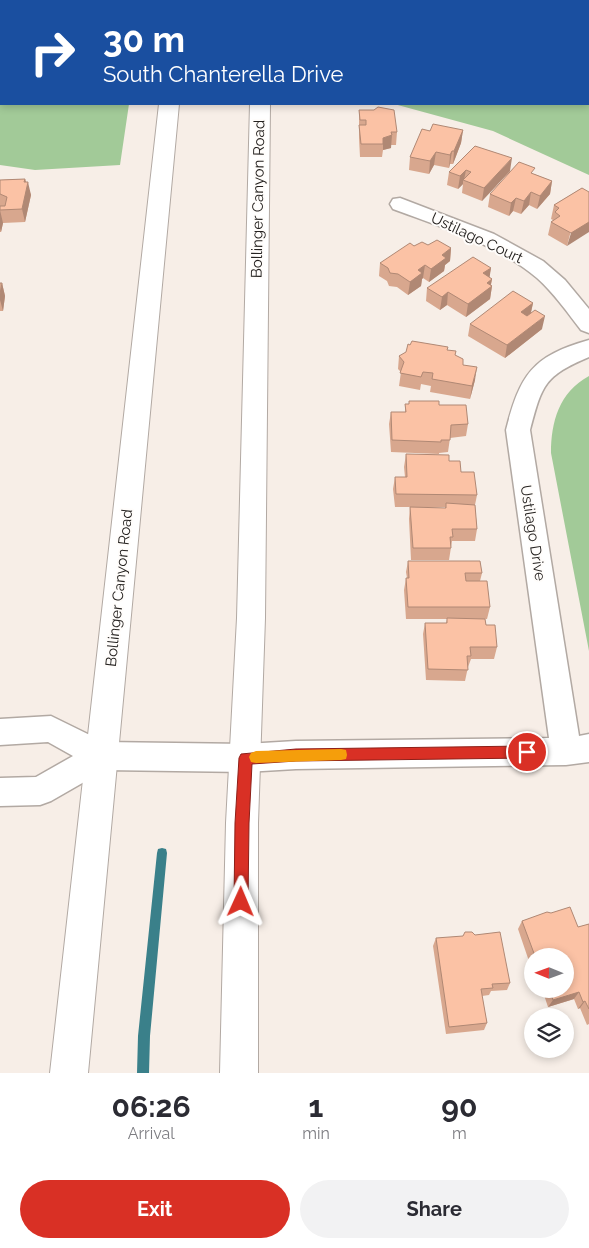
<!DOCTYPE html>
<html lang="en">
<head>
<meta charset="utf-8">
<style>
  body { margin:0; font-family:Raleway,sans-serif; background:#f2f2f3; color:#2b2b33; height:100vh; display:flex; flex-direction:column; font-size:19px; white-space:nowrap }
  * { box-sizing:border-box; margin:0 }
  p { font-size:16px; color:#7c7c81 }
  .icon { flex:none; width:28px; height:28px; fill:none; stroke:currentColor; stroke-width:2; stroke-linecap:round; stroke-linejoin:round }
  .map { position:relative; height:1073px; overflow:hidden }
  .details { display:flex; flex-direction:column; background:#fff; flex:1 }
  .details>* { flex:none }
  .guide { position:absolute; left:0px; top:0px; width:590px; height:105px; box-shadow:0 2px 8px #0003; background:#1a4fa0; color:#fff; overflow:hidden }
  .needle { width:32px; rotate:271deg }
  .buttons { position:absolute; left:524px; top:948px; display:grid; gap:10px }
  .buttons a { display:grid; place-items:center; width:50px; height:50px; border-radius:50%; background:#fff; box-shadow:0 2px 8px #0003; font-size:25px }
  .pin { position:absolute; display:grid; place-items:center; width:42px; height:42px; color:#fff; margin:-21px; border:2px solid #fff; border-radius:50%; box-shadow:0 1px 5px #0007 }
  .me { position:absolute; width:55px; margin:-28px; rotate:1deg; stroke-linejoin:round; filter:drop-shadow(0 0 4px #0008) }
  .turn { display:flex; align-items:center; gap:18px; height:105px; padding:0 20px; font-size:22px }
  .turn .icon { width:65px; height:65px; stroke-width:2.5 }
  .turn b { display:block; font-size:35px; line-height:42px }
  .eta { display:flex; justify-content:space-evenly; align-items:center; height:85px; text-align:center }
  .eta b { font-size:30px; font-weight:700; line-height:35px }
  .button { display:flex; gap:10px; margin-top:auto; padding:10px 20px }
  .button a { flex:1; height:58px; border-radius:30px; background:#d93025; color:#fff; font-size:20px; font-weight:700; line-height:58px; text-align:center }
  .button a+a { background:#f2f2f3; color:#2b2b33 }
  .map>svg:first-child { display:block }
  .green { fill:#a2ca98 }
  .lines { fill:none; stroke-linecap:round; stroke-linejoin:round }
  .stream { fill:#3a808a; fill-rule:evenodd }
  .minor-casing { stroke:#b2a9a3; stroke-width:3 }
  .major-casing { stroke:#b2a9a3; stroke-width:2 }
  .minor { fill:#fff; fill-rule:evenodd }
  .major { fill:#fff; fill-rule:evenodd }
  .wall { fill:#d8a78e }
  .shaded-wall { fill:#b08874 }
  .building { fill:#fbc2a5; stroke:#b08874 }
  .route { fill:#d93025; stroke:#8d1f18 }
  .slow { fill:#f59e0b }
  .labels { text-anchor:middle; stroke-width:4; stroke-linejoin:round; paint-order:stroke }
  .street-label { font-size:15px; fill:#24211f; stroke:#fffdfb }
</style>
</head>
<body>
<div class="map">
<svg width="589" height="1073" viewBox="0 0 589 1073">
  <rect width="100%" height="100%" fill="#f7eee7"/>
  <path class="green" d="M0,0H144L1,1V104H129L120,165L35,170L0,165Z
    M282,0H589V175L493,131L394,104H589V1Z
    M589,376V651L551,453C551,422 559,392 589,376Z"/>
  <g class="lines">
    <path class="stream" d="M162,848L166,849L167,853L150,1036L149,1073H137L138,1036L157,853L158,849Z"/>
    <g class="minor-casing">
      <path id="minor" d="M400,198L494,234L543,261L565,280L589,309V333L581,330C567,312 554,293 537,278C497,244 441,227 393,209L390,204L393,199Z
        M589,340V357C544,376 542,385 530,430L579,736L589,734V762L566,765L296,769L246,772L105,770L51,801L40,805L0,806V778L36,777L73,756L48,742L0,745V719L51,716L104,742L246,744L296,741L549,738L506,430C520,375 532,356 589,340Z"/>
    </g>
    <g class="major-casing">
      <path id="major" d="M170,0H188V1H170Z
        M253,0H271V1H253Z
        M159,104H179L88,1073H50Z
        M250,104H270L265,618L258,823V1073H220L226,823L237,618Z"/>
    </g>
    <use href="#minor" class="minor"/>
    <use href="#major" class="major"/>
  </g>
  <path class="wall" d="M359,110L397,132L396,145H391V148L383,150L382,157H360L359,138Z
    M463,130L461,143L453,164H450L449,168L434,165L429,174L409,170L410,157L430,131Z
    M475,146L510,171L482,201L462,193L463,184L458,189L447,185L449,172Z
    M534,174L552,181L550,194L537,209L529,205L521,214L513,211L509,216L488,207L490,194Z
    M25,179L31,195L25,222L3,223L1,232H0V180Z
    M582,188L567,246L548,235L551,222L553,220L551,219L554,205Z
    M428,245L451,248L450,261L445,265L444,271L429,282L423,278L422,279L421,286L408,295L397,287L389,286L387,281L379,276L380,263L414,246Z
    M491,268L489,277L492,279L491,285L492,286L490,299L466,317L447,305L440,310L426,301L427,288Z
    M0,283H2L5,296L3,311H0Z
    M533,303L531,313L542,329L505,358L468,336L470,324Z
    M447,350L455,355L475,380L470,399L430,392L431,386L421,384L420,390L399,386L401,372L398,369L399,356Z
    M409,401L439,405L468,424L466,436L450,438L448,452L439,453V454L391,452L389,424L391,412H405V404H409Z
    M406,454L449,461L461,472L477,495L475,505L477,529L475,541H452L449,560H411L409,519L410,507L445,508V507H395L393,489L395,477H405L404,467Z
    M408,561L482,573L480,581L490,607L487,619H485L486,625L497,647L494,659H471L468,667L465,681L426,680L423,634L425,623H446L447,619H406L404,590L406,578H407L406,572Z
    M522,921L578,927L589,924V1024L587,1025L580,1008L578,1009L574,999L548,1007L543,992L541,993L540,989H565V956H532V970L518,929Z
    M436,938L510,983L507,990L491,991L489,995L482,996L487,1023L484,1030L446,1034L433,946Z"/>
  <path class="shaded-wall" d="M463,130L461,143L453,164L454,151Z
    M392,135L391,148L383,150V138Z
    M452,151L450,164L449,168L450,155Z
    M436,152L434,165L429,174L430,161Z
    M512,158L510,171L482,201L484,188Z
    M466,170L464,180H463V184L458,189L460,176Z
    M25,179L27,186L28,182L31,195L25,222L22,209Z
    M552,181L550,194L537,209L540,196Z
    M531,192L529,205L521,214L524,201Z
    M516,198L513,211L509,216L511,203Z
    M0,210L3,223L1,232L0,228Z
    M589,214V232L567,246L571,233Z
    M451,248L450,261L445,265L444,271L429,282L431,269L442,255Z
    M425,265L423,278L422,279L421,286L408,295L410,282L418,270Z
    M491,268L489,281L483,273Z
    M492,279L490,288L492,286L490,299L466,317L468,304L487,283Z
    M2,283L5,296L3,311L0,300V294Z
    M448,292L447,305L440,310L442,297Z
    M533,303L530,316L518,325L521,312Z
    M545,316L542,329L505,358L507,345Z
    M477,367L475,380L470,399L472,386Z
    M579,992L574,999L548,1007L553,1000Z
    M585,1001L580,1008L578,1009L583,1002Z"/>
  <path class="building" d="M378,107L394,110L397,132H391L392,135L383,138V144H361L359,125H366V120H360L359,110H374Z
    M433,124L463,130L454,151H452L450,155L436,152L430,161L410,157L422,129L430,131Z
    M475,146L512,158L484,188L463,180L471,172L466,170L460,176L449,172Z
    M519,162L535,168L531,173L552,181L540,196L531,192L524,201L516,198L511,203L490,194Z
    M25,179L24,182H28L22,209L0,210V206H5L7,197L0,194V180Z
    M582,188L589,192V222L571,233L551,222L560,216L555,212L559,208L554,205Z
    M437,240L451,248L442,255L446,258L431,269L425,265L418,270L422,273L410,282L398,274L390,273L388,268L380,263L410,243L414,246L422,242L428,245Z
    M473,257L491,268L483,273L492,279L487,283L492,286L468,304L448,292L442,297L427,288Z
    M0,283H2L0,294Z
    M513,291L533,303L521,312L527,316L535,310L545,316L507,345L470,324Z
    M412,341L448,347L447,350L456,351L455,355L463,359V365L477,367L472,386L432,379L433,373L423,372L421,377L400,373L404,362L399,356L406,352L408,344L410,345Z
    M409,401H439V405H466L468,424L451,425L450,440H441V442L392,440L391,412H406L405,404H409Z
    M406,454L449,455V461H460L461,472H474L477,495L396,494L395,477H407Z
    M446,503L475,505L477,529H452L453,537H450L451,548H413L410,507L446,508Z
    M408,561H480L482,573H465L466,581H487L490,607H408L406,578H409Z
    M447,618L485,619L486,625H495L497,647H470L471,656H467L468,670L428,669L425,623H447Z
    M570,907L578,927L589,924V1009L585,1001L583,1002L579,992L553,1000L549,989H565V956H535L522,921L547,912L551,913Z
    M465,932H472L475,935L500,932L510,983L492,984L493,988L481,989L487,1023L449,1027L436,938L463,936Z"/>
  <path class="route" d="M527,746L532,748L534,752L532,756L527,758L296,761L252,764L249,823L248,902L246,907L241,909L236,907L234,902L235,823L239,758L241,754L296,749Z"/>
  <path class="slow" d="M341,749L346,750L347,755L346,759L341,760L256,763L251,762L249,757L251,753L256,751Z"/>
  <g class="labels">
    <g class="street-label">
      <text transform="translate(258 199) rotate(-89)" y="5">Bollinger Canyon Road</text>
      <text transform="translate(477 238) rotate(25)" y="5">Ustilago Court</text>
      <text transform="translate(533 533) rotate(81)" y="5">Ustilago Drive</text>
      <text transform="translate(119 588) rotate(-84)" y="5">Bollinger Canyon Road</text>
    </g>
  </g>
</svg>
<div class="buttons">
<a><svg class="needle" viewBox="-14 -14 28 28"><path d="M0-13l5 13h-10z" fill="#e53935"/><path d="M0 13l5-13h-10z" fill="#7c7c81"/></svg></a>
<a><svg class="icon" aria-label="layers" viewBox="0 0 24 24"><path d="M12 4l9 5-9 5-9-5zM3 14l9 5 9-5"/></svg></a>
</div>
<div class="pin" style="left:527px;top:752px;background:#d93025"><svg class="icon" aria-label="arrive" viewBox="0 0 24 24"><path d="M6 21V4h12l-3 4 3 4H6"/></svg></div>
<svg class="me" style="left:241px;top:902px" viewBox="-20 -20 40 40"><path d="M0-17L14 15 0 8-14 15z" fill="#d93025" stroke="#fff" stroke-width="4"/></svg>
<div class="guide">
<div class="turn"><svg class="icon" aria-label="right" viewBox="0 0 24 24"><path d="M7 20v-9h11M14 6l5 5-5 5"/></svg><div><b>30 m</b>South Chanterella Drive</div></div>
</div>
</div>
<section class="details">
<div class="eta">
<div><b>06:26</b><p>Arrival</p></div>
<div><b>1</b><p>min</p></div>
<div><b>90</b><p>m</p></div>
</div>
<div class="button"><a>Exit</a><a>Share</a></div>
</section>
</body>
</html>
